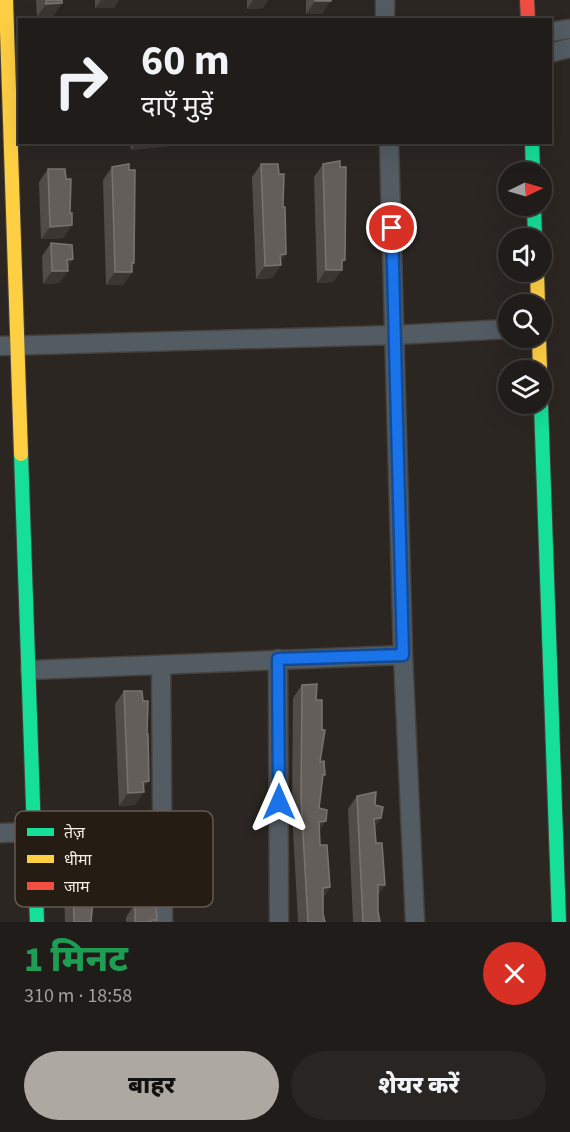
<!DOCTYPE html>
<html lang="hi">
<head>
<meta charset="utf-8">
<style>
  body { margin:0; font-family:"Source Sans 3","Noto Sans Devanagari",sans-serif; background:#282522; color:#f1f3f6; height:100vh; display:flex; flex-direction:column; font-size:22px; white-space:nowrap }
  * { box-sizing:border-box; margin:0 }
  p { font-size:20px; color:#a2a1a2 }
  .icon { flex:none; width:33px; height:33px; fill:none; stroke:currentColor; stroke-width:2; stroke-linecap:round; stroke-linejoin:round }
  .map { position:relative; height:922px; overflow:hidden }
  .details { display:flex; flex-direction:column; background:#201c19; flex:1 }
  .details>* { flex:none }
  .guide { position:absolute; left:18px; top:18px; width:534px; height:126px; border-radius:0px; box-shadow:0 6px 24px #0002,0 0 0 2px #3d3a38; background:#201c19; color:#f1f3f6; overflow:hidden }
  .needle { width:39px; rotate:85deg }
  .fabs { position:absolute; left:498px; top:162px; display:grid; gap:12px }
  .fabs a { display:grid; place-items:center; width:54px; height:54px; border-radius:50%; background:#201c19; box-shadow:0 6px 24px #0002,0 0 0 2px #3d3a38; font-size:30px }
  .pin { position:absolute; display:grid; place-items:center; width:51px; height:51px; color:#fff; margin:-26px; border:3px solid #fff; border-radius:50%; box-shadow:0 2px 6px #0007 }
  .me { position:absolute; width:66px; margin:-33px; rotate:0deg; stroke-linejoin:round; filter:drop-shadow(0 0 4px #0008) }
  .turn { display:flex; align-items:center; gap:21px; height:126px; padding:0 24px; font-size:27px }
  .turn .icon { width:78px; height:78px; stroke-width:2.5 }
  .turn b { display:block; font-size:42px; line-height:51px }
  .round { display:grid; place-items:center; flex:none; width:63px; height:63px; border-radius:32px; background:#282522 }
  .head { display:flex; align-items:center; justify-content:space-between; height:102px; padding:0 24px }
  h1 { font-size:36px; font-weight:800; line-height:45px; color:#1e9e55 }
  .primary-button { display:flex; gap:12px; margin-top:auto; padding:12px 24px }
  .primary-button a { flex:1; height:69px; border-radius:36px; background:#aea8a2; color:#111; font-size:24px; font-weight:800; line-height:69px; text-align:center }
  .primary-button a+a { background:#282522; color:#f1f3f6 }
  .map>svg:first-child { display:block }
  .lines { fill:none; stroke-linecap:round; stroke-linejoin:round }
  .street-casing { stroke:#46423e; stroke-width:21 }
  .fast-casing { stroke:#46423e; stroke-width:16 }
  .slow-casing { stroke:#46423e; stroke-width:16 }
  .jam-casing { stroke:#46423e; stroke-width:16 }
  .street { stroke:#535c63; stroke-width:18 }
  .fast { stroke:#16e098; stroke-width:14 }
  .slow { stroke:#ffcf43; stroke-width:14 }
  .jam { stroke:#f24e42; stroke-width:14 }
  .wall { fill:#514c48 }
  .shaded-wall { fill:#3b3631 }
  .building { fill:#635e59; stroke:#7a7470; stroke-width:1.5 }
  .route-casing { stroke:#114b97; stroke-width:15 }
  .route { stroke:#1a73e8; stroke-width:10 }
  .key { fill:#251c13; stroke:#635b53; stroke-width:1.5 }
  .key-label { font-size:16px; fill:#f4eee8 }
</style>
</head>
<body>
<div class="map">
<svg width="570" height="922" viewBox="0 0 570 922">
  <rect width="100%" height="100%" fill="#2b2621"/>
  <g class="lines">
    <g class="street-casing">
      <path id="street" d="M385,0V20
        M550,32L570,29
        M550,53L570,48
        M389,142L403,655L415,922
        M0,346L395,335L508,329
        M278,659L279,922
        M161,665L163,922
        M30,670L403,655
        M0,833L33,832"/>
    </g>
    <g class="fast-casing">
      <path id="fast" d="M532,142L533,172
        M534,206L535,238
        M541,404L559,922
        M21,454L37,922"/>
    </g>
    <g class="slow-casing">
      <path id="slow" d="M6,0L21,454
        M537,272L538,304
        M539,338L540,370"/>
    </g>
    <g class="jam-casing">
      <path id="jam" d="M527,0L528,20"/>
    </g>
    <use href="#street" class="street"/>
    <use href="#fast" class="fast"/>
    <use href="#slow" class="slow"/>
    <use href="#jam" class="jam"/>
  </g>
  <path class="wall" d="M36,0H62V3L53,16L37,17Z
    M95,0H119L114,8H95Z
    M247,0H268L263,8L247,9Z
    M306,0H331L322,14H306Z
    M130,142H208L131,150Z
    M261,164L281,265L272,278L256,279L252,177Z
    M323,164L342,264L333,282L317,283L314,177Z
    M112,167L134,263L132,266V272L123,285H106L103,180Z
    M48,169L70,213L72,225L63,238L41,239L39,182Z
    M51,243L73,259L68,267V271L59,283L43,284L42,256Z
    M302,685L316,700L320,762L323,777L319,808L320,845L330,887L323,898V914L325,922H298L292,811L293,698Z
    M124,691L144,789L135,805L119,806L115,704Z
    M357,796L375,805L381,818L375,827L376,843L385,885L378,895V911L380,922H353L348,809Z
    M71,816L88,897L90,922H65L62,829Z
    M132,830L147,898L125,900L123,842Z
    M135,904L155,922H126V917Z"/>
  <path class="shaded-wall" d="M101,0H119L114,8H95Z
    M253,0H268L263,8L247,9Z
    M315,1H331L322,14H306Z
    M62,3L53,16L37,17L46,4Z
    M137,142H208L131,150Z
    M72,225L63,238L41,239L50,227Z
    M286,254L278,265H281L272,278L256,279L265,266L280,255Z
    M73,259L65,271H68L59,283L43,284L52,271L67,260Z
    M342,260H345L338,270H342L333,282L317,283L326,270Z
    M132,263H134L127,272H132L123,285H106L115,272Z
    M149,781L141,792H144L135,805L119,806L128,793L143,782Z
    M381,818L372,831L374,819Z
    M326,821L317,834L319,822Z
    M156,885L147,898L125,900L134,887Z
    M378,885H385L376,898Z
    M330,887L321,900L323,888Z"/>
  <path class="building" d="M46,0H62V3L46,4Z
    M315,0H331V1H315Z
    M340,161V167H346L345,260H342V270H326L323,164Z
    M129,164V170H135L134,263H132V272H115L112,167Z
    M261,164H278L279,174H284L283,207H285L286,254L280,255L281,265L265,266Z
    M48,169H65L66,179H71L70,213H72V225L50,227Z
    M51,243L72,245L73,259L67,260L68,271H52Z
    M317,684L316,700H322V730H325L320,762L324,761L325,775H323L319,808L327,810L326,821L319,822L320,845H327L330,887L323,888V914L325,922H308L301,798L302,685Z
    M124,691H142L143,701H148L147,734H148L149,781L143,782L144,792L128,793Z
    M376,792L375,805L383,807L381,818L374,819L376,843H382L385,885H378V911L380,922H363L357,796Z
    M88,813V820L94,819L93,835L94,870L93,891H88V899L93,900L91,922H74L71,816Z
    M135,904L156,906L157,920H151V922H135Z"/>
  <g class="lines">
    <g class="route-casing">
      <path id="route" d="M279,802L278,659L403,655L392,228"/>
    </g>
    <use href="#route" class="route"/>
  </g>
  <rect x="15" y="811" width="198" height="96" rx="9" class="key"/>
  <rect x="27" y="828" width="27" height="8" fill="#16e098"/>
  <rect x="27" y="855" width="27" height="8" fill="#ffcf43"/>
  <rect x="27" y="882" width="27" height="8" fill="#f24e42"/>
  <g class="key-label">
    <text x="64" y="838">तेज़</text>
    <text x="64" y="865">धीमा</text>
    <text x="64" y="892">जाम</text>
  </g>
</svg>
<div class="fabs">
<a><svg class="needle" viewBox="-14 -14 28 28"><path d="M0-13l5 13h-10z" fill="#e53935"/><path d="M0 13l5-13h-10z" fill="#a2a1a2"/></svg></a>
<a><svg class="icon" aria-label="sound" viewBox="0 0 24 24"><path d="M4 9h4l5-4v14l-5-4H4zM17 9q2 3 0 6"/></svg></a>
<a><svg class="icon" aria-label="search" viewBox="0 0 24 24"><circle cx="10" cy="10" r="6"/><path d="M15 15l6 6"/></svg></a>
<a><svg class="icon" aria-label="layers" viewBox="0 0 24 24"><path d="M12 4l9 5-9 5-9-5zM3 14l9 5 9-5"/></svg></a>
</div>
<div class="pin" style="left:392px;top:228px;background:#d93025"><svg class="icon" aria-label="arrive" viewBox="0 0 24 24"><path d="M6 21V4h12l-3 4 3 4H6"/></svg></div>
<svg class="me" style="left:279px;top:802px" viewBox="-20 -20 40 40"><path d="M0-17L14 15 0 8-14 15z" fill="#1a73e8" stroke="#fff" stroke-width="4"/></svg>
<div class="guide">
<div class="turn"><svg class="icon" aria-label="right" viewBox="0 0 24 24"><path d="M7 20v-9h11M14 6l5 5-5 5"/></svg><div><b>60 m</b>दाएँ मुड़ें</div></div>
</div>
</div>
<section class="details">
<div class="head"><div><h1>1 मिनट</h1><p>310 m · 18:58</p></div><a class="round" style="background:#d93025;color:#fff"><svg class="icon" aria-label="close" viewBox="0 0 24 24"><path d="M6 6l12 12M18 6L6 18"/></svg></a></div>
<div class="primary-button"><a>बाहर</a><a>शेयर करें</a></div>
</section>
</body>
</html>
